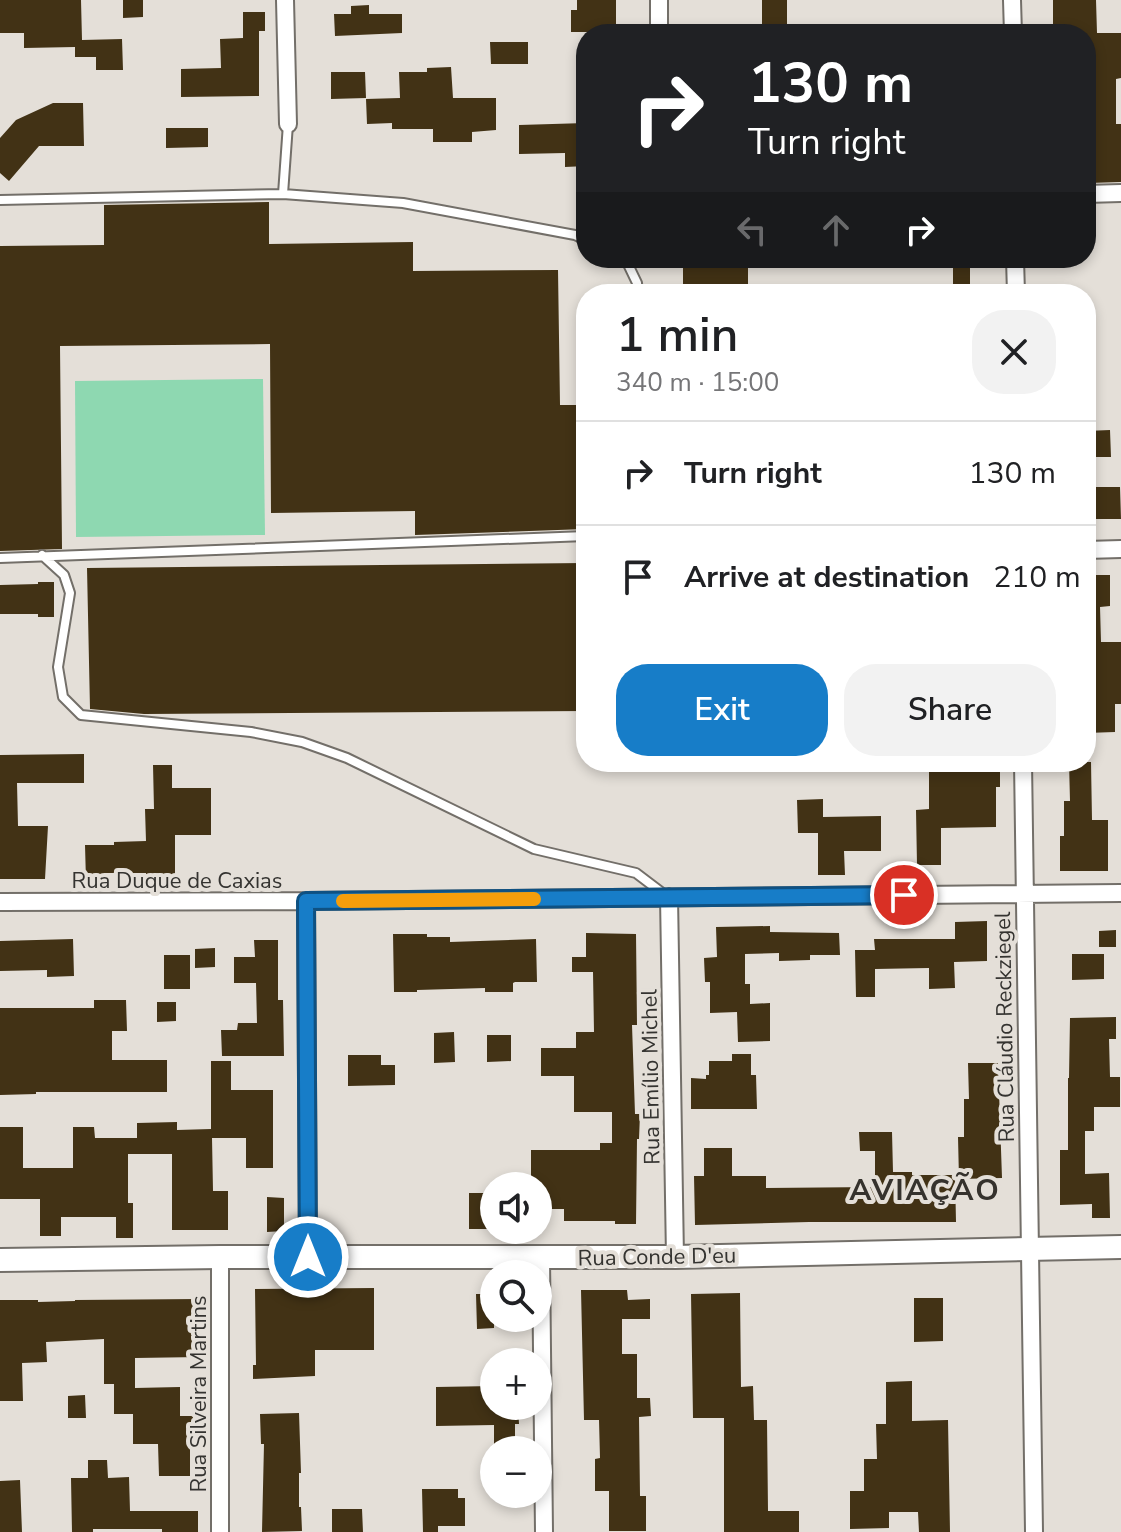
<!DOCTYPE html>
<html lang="en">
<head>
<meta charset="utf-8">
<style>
  body { margin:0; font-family:"Nunito Sans",sans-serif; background:#f2f2f2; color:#202124; height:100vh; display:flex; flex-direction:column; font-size:30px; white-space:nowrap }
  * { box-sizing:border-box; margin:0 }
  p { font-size:26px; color:#757577 }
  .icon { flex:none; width:44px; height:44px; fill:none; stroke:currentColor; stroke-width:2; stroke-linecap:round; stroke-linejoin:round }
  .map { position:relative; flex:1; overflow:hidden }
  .drawer { position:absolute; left:576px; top:284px; width:520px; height:488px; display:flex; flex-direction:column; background:#fff; border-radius:32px; box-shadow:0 4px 12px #0003 }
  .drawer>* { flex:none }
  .top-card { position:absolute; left:576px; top:24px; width:520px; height:244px; border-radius:32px; box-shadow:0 4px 12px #0003; background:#202124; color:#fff; overflow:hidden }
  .tools { position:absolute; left:480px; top:1172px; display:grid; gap:16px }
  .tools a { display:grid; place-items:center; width:72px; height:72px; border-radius:50%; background:#fff; box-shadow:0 4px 12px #0003; font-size:40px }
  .pin { position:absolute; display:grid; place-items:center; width:68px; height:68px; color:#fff; margin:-34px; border:4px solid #fff; border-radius:50%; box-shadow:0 2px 8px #0007 }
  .me { position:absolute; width:88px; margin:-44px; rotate:0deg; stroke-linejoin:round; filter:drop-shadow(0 0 6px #0008) }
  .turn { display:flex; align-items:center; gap:28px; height:168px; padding:0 40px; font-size:36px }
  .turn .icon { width:104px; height:104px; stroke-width:2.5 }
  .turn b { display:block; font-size:56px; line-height:68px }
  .lanes { display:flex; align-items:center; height:76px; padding:0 40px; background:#0003; justify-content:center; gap:40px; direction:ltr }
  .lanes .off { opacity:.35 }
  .round { display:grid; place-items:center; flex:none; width:84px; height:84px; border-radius:32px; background:#f2f2f2 }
  .summary { display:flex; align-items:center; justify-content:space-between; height:136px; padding:0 40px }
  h1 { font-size:48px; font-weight:600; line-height:60px }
  .button { display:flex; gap:16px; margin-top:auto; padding:16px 40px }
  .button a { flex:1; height:92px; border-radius:32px; background:#177dc8; color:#fff; font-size:32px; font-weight:600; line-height:92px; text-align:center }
  .button a+a { background:#f2f2f2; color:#202124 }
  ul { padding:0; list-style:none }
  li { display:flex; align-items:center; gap:24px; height:104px; padding:0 40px; border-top:2px solid #e0e0e0 }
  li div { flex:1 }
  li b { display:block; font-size:30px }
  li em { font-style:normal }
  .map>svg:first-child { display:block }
  .green { fill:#8ed8b1 }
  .building { fill:#423215 }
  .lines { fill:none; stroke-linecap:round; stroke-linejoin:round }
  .lane-casing { stroke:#736f69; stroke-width:12 }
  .street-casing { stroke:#736f69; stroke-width:20 }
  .secondary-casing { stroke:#736f69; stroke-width:26 }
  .lane { stroke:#fff; stroke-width:8 }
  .street { stroke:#fff; stroke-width:16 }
  .secondary { stroke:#fff; stroke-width:22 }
  .route-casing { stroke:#0f5182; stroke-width:20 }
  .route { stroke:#177dc8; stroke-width:14 }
  .slow { stroke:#f59e0b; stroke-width:14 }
  .labels { text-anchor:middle; stroke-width:8; stroke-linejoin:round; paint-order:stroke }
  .street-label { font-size:22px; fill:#343330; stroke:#e4dfd8 }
  .district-label { font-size:30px; font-weight:bold; letter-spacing:2px; fill:#35322d; stroke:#e4dfd8 }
</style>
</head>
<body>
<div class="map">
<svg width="1121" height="1532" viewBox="0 0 1121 1532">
  <rect width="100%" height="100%" fill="#e4dfd8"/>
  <path class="green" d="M263,379L265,535L76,537L75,381Z"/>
  <path class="building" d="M0,0H81L82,40L122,39L123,70H96V57H75V47L24,48V33H0Z
    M123,0H143V17L123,18Z
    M577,0H616V32H571V10H577Z
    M762,0H787V26L762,27Z
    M1053,0H1096L1097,33H1121V78L1116,79V124H1121V182L1089,183V180H1086V34H1056V29H1053Z
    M369,5V14H402V33L335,36L334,14H351V6Z
    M243,12H265V31H259V96L181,97V69L221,68L220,39L243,38Z
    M490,42H528V64H491Z
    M451,67L453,98H496V130L472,132V142H433V129H392V123L367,124L366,99L400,98L399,72H427V68Z
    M331,72H365L366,98L331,99Z
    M53,103H83L84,146H39L9,181L0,173V138L16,120Z
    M586,123V166L565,167V153L519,154V125Z
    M166,128H208V147L166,148Z
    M269,202V244L413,242V271L558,270L560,405H586V529L415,535V511L271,513L270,344L60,346L62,549L0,551V246L104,245V205Z
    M683,258H748V294H683Z
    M953,258H970V285H953Z
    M1110,430L1111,457H1086V431Z
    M1086,487H1120L1121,519H1086Z
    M586,563V711L144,714L90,709L87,568Z
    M1086,575H1110V606L1100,607L1101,642H1121V704H1115V732L1086,733Z
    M38,582H54V617H38V614H0V585L38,584Z
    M84,754V783H17L18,826H48L45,879H0V755Z
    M1000,762V787H996V827L941,828V865H917L916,810L929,809V769H960V763Z
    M1069,762H1091L1092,820H1108V871H1060V836H1064V801H1070Z
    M153,765H172V788H211V835H175V884H146V873H104V881H86L85,845H114V842L146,841L145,809H154Z
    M823,799V817L881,816V851H844L845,875H818V833H798L797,800Z
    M987,921V961L954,962L955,988L929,989V968L875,969V997H856L855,950H875L874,939H955V922Z
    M770,926V932L839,933L840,955H810V960L779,961V953L745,954V984H750V1004L770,1003V1041L738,1042L737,1012L710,1013V982H705L704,958L717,957L716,927Z
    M1116,930V947H1099V931Z
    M586,933L636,934L637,1025H632L635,1114H640L639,1139H637L636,1224H615V1221H564V1209H538V1186H531V1150H600V1143H612V1112H574V1076H541V1048H576V1032H594L593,972H572V957H586Z
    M393,934H427V937H450V942L536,939L537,982H515L513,983V992H485V988L417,990V992H394Z
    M73,939L74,976L47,977V970L0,971V941Z
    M254,940H278V1000H283L284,1056H222L221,1030H237L238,1023H257L256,983H234V957H255Z
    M215,948V967L195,968V949Z
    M1072,954H1104V979L1072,980Z
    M164,955H190V989H164Z
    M94,1000H126L127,1031H112V1060H167V1092H36V1094L0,1095V1008H94Z
    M157,1002H176V1021L157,1022Z
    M1116,1017V1039H1109L1110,1077H1120V1107H1094V1131H1085V1174L1109,1173L1110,1218H1092V1204L1060,1205V1150H1068V1078H1069L1070,1018Z
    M454,1032L455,1062L434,1063V1033Z
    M487,1035H511V1061L487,1062Z
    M732,1054H751V1075H756L757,1109H691V1078L706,1079V1075H709V1061H732Z
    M348,1055H381V1065H395V1085L348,1086Z
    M211,1061H231V1090H273V1168H246V1138H212L213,1191H228V1230H172V1154H128V1203H133V1238H116V1217H61V1236H40V1199H0V1127H23V1168H73V1127H94L95,1138H137V1123L177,1122V1130L211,1129Z
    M968,1063H998L1002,1178L959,1179L958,1137H964V1099H969Z
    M859,1132H892L893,1172H912V1175H955L956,1222H809L695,1225L694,1176H704V1148H732V1176H766V1188L875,1187V1151H860Z
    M469,1193H494V1229H469Z
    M267,1197L284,1198V1231L267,1232Z
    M374,1288V1350H315V1376L253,1379V1365H256L255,1289Z
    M581,1290H627L628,1300L650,1299V1319H622V1354H637V1398H650L651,1416L639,1417L640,1496H646V1531H609V1491H595V1459L600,1458L599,1420H584Z
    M740,1293L741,1387L753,1386L754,1420H767L768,1511H799V1532H724V1418H693L691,1294Z
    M476,1294H494V1328L477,1329Z
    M914,1298H943V1341L914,1342Z
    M199,1299L200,1357L135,1358V1388L180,1387V1416H193V1443H190V1476H159L158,1444H133V1414H114V1384H104V1339L46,1342L47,1362L22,1363L23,1401H0V1300H38V1302L75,1301V1300Z
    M912,1381V1421L948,1420L950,1532H919L918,1512H889V1528L850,1529V1491H864V1459H877L876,1424H886V1382Z
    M494,1386V1406H518L519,1424H515V1450H494V1425L436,1426V1387Z
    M85,1395L86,1418H68V1396Z
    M299,1413L301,1473H299V1507H301L302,1531L262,1532L264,1444H261L260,1414Z
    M88,1460H107L108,1478L129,1477L130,1511H198V1532H162V1529H93V1532H72L71,1478H88Z
    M20,1480L22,1532H0V1481Z
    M422,1489H458V1498H465V1526H438V1532H423Z
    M332,1509H362L363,1532H332Z"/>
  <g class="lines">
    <g class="lane-casing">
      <path id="lane" d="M283,194L403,203L575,235L586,240
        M0,200L283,194L288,124
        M625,258L637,283L638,294
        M42,555L64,575L70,593L58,667L63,697L81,715L251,732L302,742L347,758L534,849L636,873L665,895
        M0,558L586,536"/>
    </g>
    <g class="street-casing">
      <path id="street" d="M285,0L288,124
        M659,0V34
        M1012,0L1013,34
        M1086,194L1121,193
        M1015,258L1016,294
        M1086,550L1121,549
        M1023,762L1034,1532
        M669,897L675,1257
        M306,901L308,1257
        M0,902L306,901L1121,893
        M220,1257V1532
        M541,1258L544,1532"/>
    </g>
    <g class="secondary-casing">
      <path id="secondary" d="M0,1260L220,1257H675L1121,1247"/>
    </g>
    <use href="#lane" class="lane"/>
    <use href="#street" class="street"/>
    <use href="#secondary" class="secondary"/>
  </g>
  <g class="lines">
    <g class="route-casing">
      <path id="route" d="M308,1257L306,901L904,895"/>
    </g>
    <use href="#route" class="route"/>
    <path class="slow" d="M343,901L534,899"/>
  </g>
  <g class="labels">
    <g class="street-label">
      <text x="177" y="888">Rua Duque de Caxias</text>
      <text transform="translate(1004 1027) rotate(-91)" y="8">Rua Cláudio Reckziegel</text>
      <text transform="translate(650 1077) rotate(-91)" y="8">Rua Emílio Michel</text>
      <text transform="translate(657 1256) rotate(-1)" y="8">Rua Conde D'eu</text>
      <text transform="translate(198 1394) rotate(-90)" y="8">Rua Silveira Martins</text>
    </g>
    <g class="district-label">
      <text x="925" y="1200">AVIAÇÃO</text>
    </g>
  </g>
</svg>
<div class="tools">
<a><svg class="icon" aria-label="sound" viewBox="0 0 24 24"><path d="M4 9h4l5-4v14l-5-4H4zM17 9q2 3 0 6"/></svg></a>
<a><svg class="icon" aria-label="search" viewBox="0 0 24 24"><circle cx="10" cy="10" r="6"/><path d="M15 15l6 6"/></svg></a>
<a>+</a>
<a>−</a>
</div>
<div class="pin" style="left:904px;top:895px;background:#d93025"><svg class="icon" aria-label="arrive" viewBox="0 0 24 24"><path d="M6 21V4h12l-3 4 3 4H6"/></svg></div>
<svg class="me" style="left:308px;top:1257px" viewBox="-20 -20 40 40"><circle r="17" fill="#177dc8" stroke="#fff" stroke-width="3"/><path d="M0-11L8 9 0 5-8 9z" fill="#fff"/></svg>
<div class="top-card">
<div class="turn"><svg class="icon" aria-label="right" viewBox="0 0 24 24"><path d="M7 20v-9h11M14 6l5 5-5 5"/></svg><div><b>130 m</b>Turn right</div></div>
<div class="lanes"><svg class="icon off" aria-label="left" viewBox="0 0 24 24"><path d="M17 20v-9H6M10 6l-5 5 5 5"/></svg><svg class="icon off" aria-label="ahead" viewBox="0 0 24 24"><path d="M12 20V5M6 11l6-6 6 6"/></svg><svg class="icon" aria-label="right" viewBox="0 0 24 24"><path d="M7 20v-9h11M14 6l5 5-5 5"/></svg></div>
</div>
<section class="drawer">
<div class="summary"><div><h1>1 min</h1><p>340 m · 15:00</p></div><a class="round"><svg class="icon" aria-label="close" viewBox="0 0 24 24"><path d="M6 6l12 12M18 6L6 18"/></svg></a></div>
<ul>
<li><svg class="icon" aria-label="right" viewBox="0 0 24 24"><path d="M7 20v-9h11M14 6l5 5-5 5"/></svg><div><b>Turn right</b></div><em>130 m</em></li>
<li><svg class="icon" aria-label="arrive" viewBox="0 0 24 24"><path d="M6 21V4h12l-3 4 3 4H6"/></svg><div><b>Arrive at destination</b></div><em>210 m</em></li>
</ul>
<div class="button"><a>Exit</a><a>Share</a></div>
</section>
</div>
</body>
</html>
